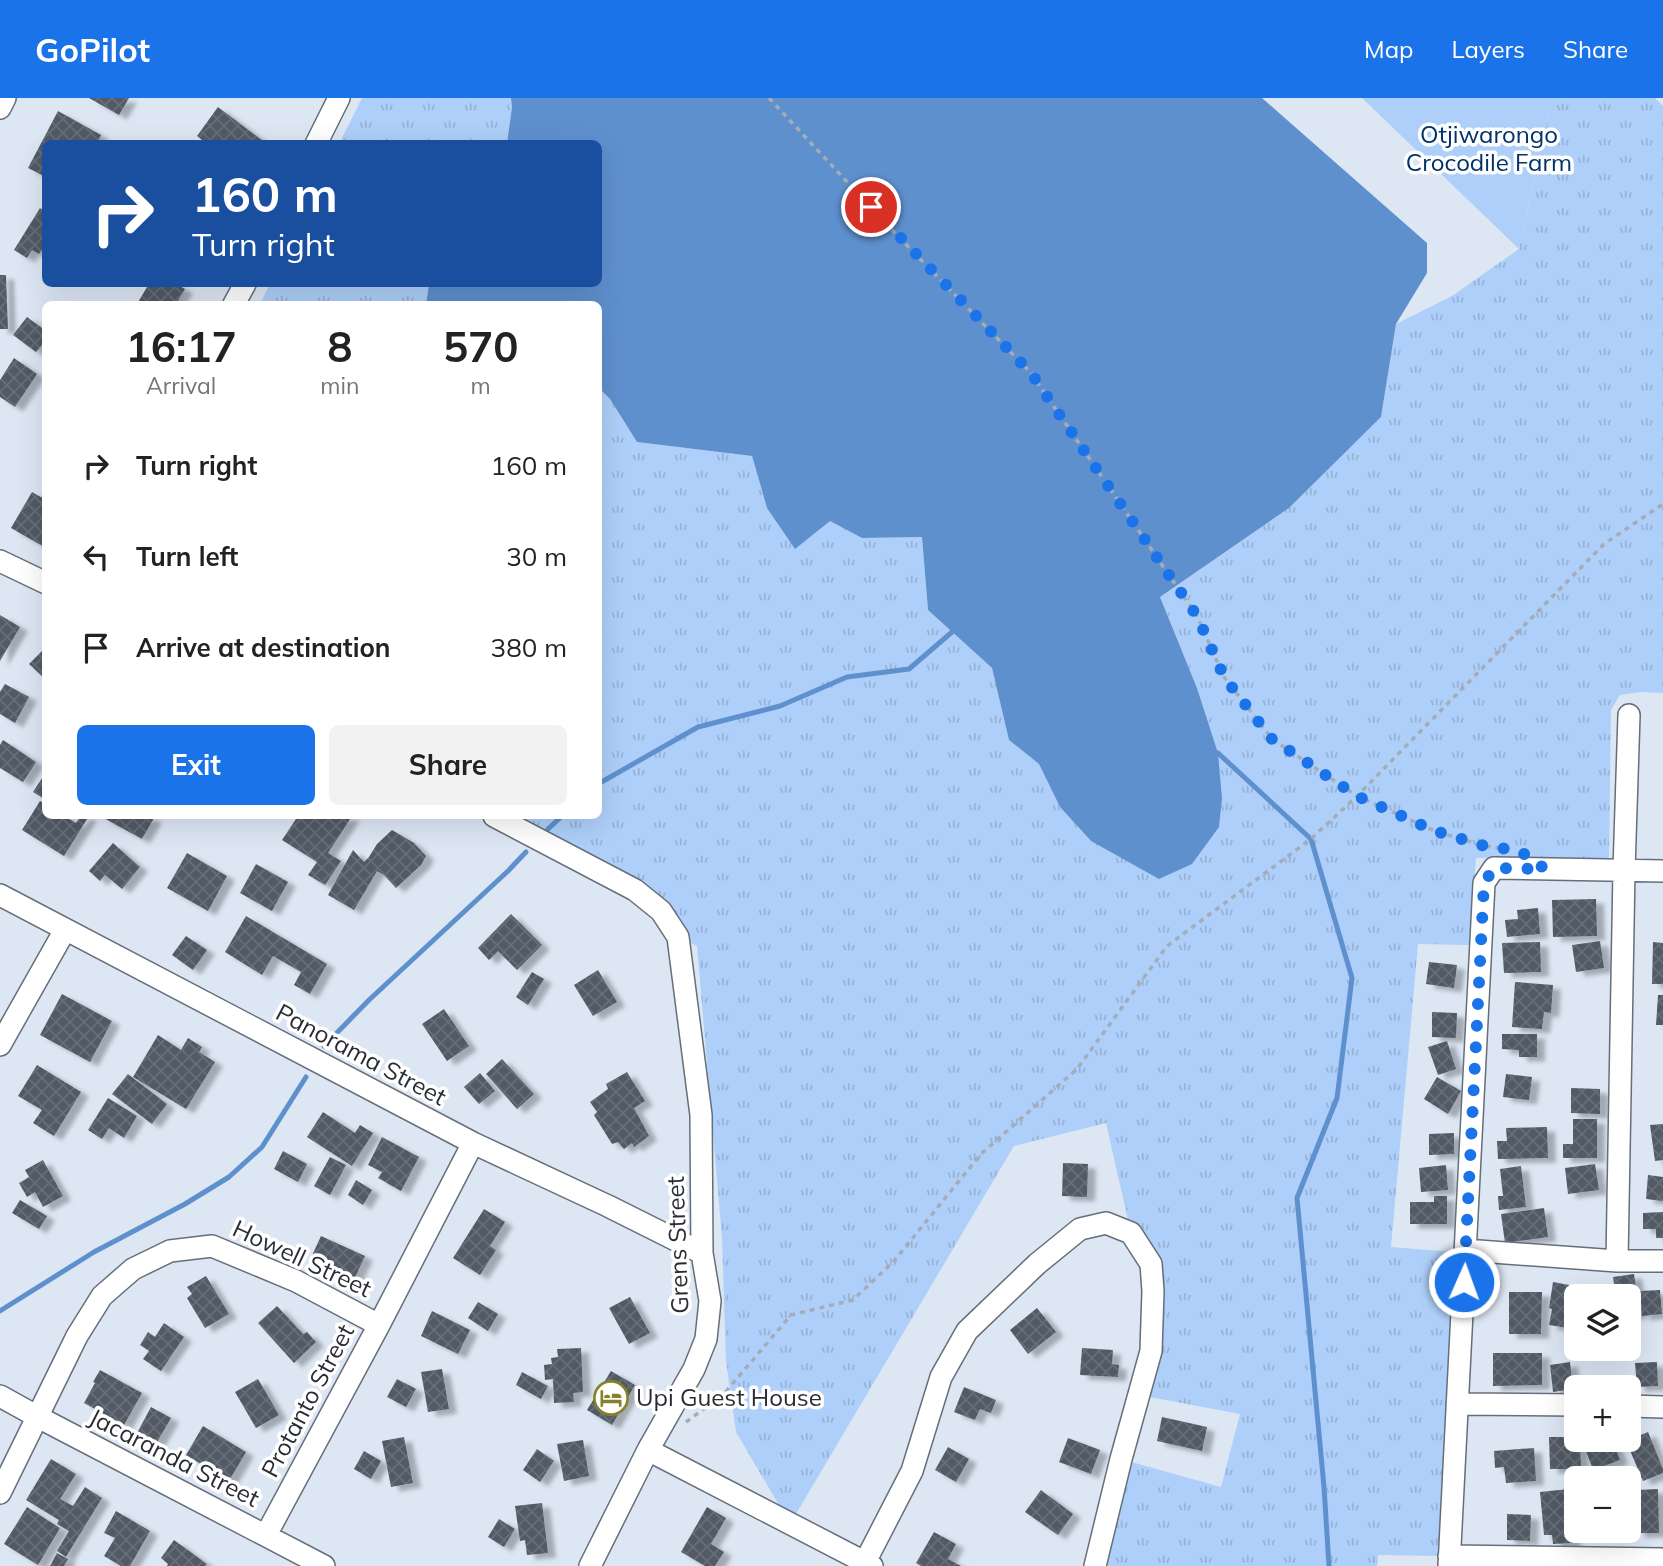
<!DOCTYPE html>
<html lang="en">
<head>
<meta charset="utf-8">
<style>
  body { margin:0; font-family:Mulish,sans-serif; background:#f2f2f2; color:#222; height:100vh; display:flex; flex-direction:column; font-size:26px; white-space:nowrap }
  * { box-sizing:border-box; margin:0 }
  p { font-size:23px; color:#767676 }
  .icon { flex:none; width:38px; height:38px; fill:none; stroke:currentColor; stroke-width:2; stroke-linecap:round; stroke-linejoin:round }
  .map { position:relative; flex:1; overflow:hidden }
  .panel { position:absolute; left:42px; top:203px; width:560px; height:518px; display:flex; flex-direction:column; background:#fff; border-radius:10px; box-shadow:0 7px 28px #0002 }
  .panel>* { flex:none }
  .banner { position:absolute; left:42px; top:42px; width:560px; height:147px; border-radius:10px; box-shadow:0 7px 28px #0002; background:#1a4fa0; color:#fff; overflow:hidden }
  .buttons { position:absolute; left:1564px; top:1186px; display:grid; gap:14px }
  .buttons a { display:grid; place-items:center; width:77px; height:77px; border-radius:10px; background:#fff; box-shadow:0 7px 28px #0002; font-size:35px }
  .pin { position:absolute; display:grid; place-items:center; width:60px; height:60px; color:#fff; margin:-30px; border:4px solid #fff; border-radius:50%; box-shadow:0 2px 7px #0007 }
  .me { position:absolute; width:77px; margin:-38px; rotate:2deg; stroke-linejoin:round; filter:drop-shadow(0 0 5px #0008) }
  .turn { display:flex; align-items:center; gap:24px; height:147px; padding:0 35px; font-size:32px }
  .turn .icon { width:91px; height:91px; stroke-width:2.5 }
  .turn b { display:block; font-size:49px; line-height:60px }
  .eta { display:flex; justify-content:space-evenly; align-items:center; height:119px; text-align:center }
  .eta b { font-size:42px; font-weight:700; line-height:49px }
  .primary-button { display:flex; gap:14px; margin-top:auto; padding:14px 35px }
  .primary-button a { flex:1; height:80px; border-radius:10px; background:#1a73e8; color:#fff; font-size:28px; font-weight:700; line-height:80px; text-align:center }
  .primary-button a+a { background:#f2f2f2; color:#222 }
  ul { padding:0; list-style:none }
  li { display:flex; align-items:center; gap:21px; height:91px; padding:0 35px }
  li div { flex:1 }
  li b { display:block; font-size:26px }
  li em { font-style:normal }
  header { display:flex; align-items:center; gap:42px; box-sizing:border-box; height:98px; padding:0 35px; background:#1a73e8; color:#fff }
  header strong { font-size:33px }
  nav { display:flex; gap:38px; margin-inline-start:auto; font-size:24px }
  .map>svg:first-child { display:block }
  .grass { fill:url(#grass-tufts) }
  .green { fill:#aecff9 }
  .water { fill:#5f90ce }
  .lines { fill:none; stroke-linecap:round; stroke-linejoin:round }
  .stream { stroke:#5f90ce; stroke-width:5 }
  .building { fill:url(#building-cross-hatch); filter:url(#shadow) }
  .minor-casing { stroke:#656e79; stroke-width:24 }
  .path { stroke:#a4acb7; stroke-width:3.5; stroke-dasharray:5 5; stroke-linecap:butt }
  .minor { stroke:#fff; stroke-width:21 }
  .route { stroke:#1a73e8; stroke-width:12; stroke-dasharray:0 21.6 }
  .labels { text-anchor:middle; stroke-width:7; stroke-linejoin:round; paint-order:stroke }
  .park-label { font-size:24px; fill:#00336a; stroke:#fff }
  .street-label { font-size:24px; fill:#292d32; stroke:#fff }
  .poi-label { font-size:24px; fill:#292d32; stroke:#fff; text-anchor:start }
</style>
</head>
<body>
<header>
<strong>GoPilot</strong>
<nav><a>Map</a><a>Layers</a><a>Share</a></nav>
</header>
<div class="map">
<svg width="1663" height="1468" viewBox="0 0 1663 1468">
  <defs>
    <pattern id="grass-tufts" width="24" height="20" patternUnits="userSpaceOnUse" patternTransform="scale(1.75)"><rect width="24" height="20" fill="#aecff9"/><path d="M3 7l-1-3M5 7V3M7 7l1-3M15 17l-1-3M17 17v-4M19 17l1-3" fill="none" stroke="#96b2d6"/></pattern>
    <pattern id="building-cross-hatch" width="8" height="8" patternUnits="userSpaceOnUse" patternTransform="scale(1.75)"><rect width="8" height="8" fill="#515a65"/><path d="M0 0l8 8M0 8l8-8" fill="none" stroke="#676e78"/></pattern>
    <filter id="shadow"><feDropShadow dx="8" dy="4.5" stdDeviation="2" flood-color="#0004"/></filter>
  </defs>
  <rect width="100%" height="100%" fill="#dde7f4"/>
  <path class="grass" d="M362,0H511L512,9L507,45L339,46Z
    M1552,0H1655L1663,8V595L1641,594L1620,597L1611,612L1609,761L1476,760L1469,847L1418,846L1391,1149L1453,1154L1441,1458L1378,1457L1377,1468H1105L1121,1361L1221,1389L1240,1316L1139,1297L1153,1193L1131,1135L1106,1025L1014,1048L790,1426L736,1334L726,1263L722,1140L697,848L678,839L661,813L494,718H598L599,290L610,301L637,344L752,358L767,410L830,423L862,440L922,439L928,512L992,570L1009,642L1039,666L1060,709L1091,743L1218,655L1197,590L1160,499L1289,410L1381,319L1396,226L1452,198L1519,151Z
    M270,186H429L426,206H260Z"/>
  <path class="green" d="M1362,0H1552L1519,151Z"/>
  <path class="water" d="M511,0H1262L1427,145V175L1396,226L1381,319L1289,410L1160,499L1197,590L1218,655L1222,700L1219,729L1192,766L1159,781L1091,743L1060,709L1039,666L1009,642L992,570L928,512L922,439L862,440L830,423L795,451L767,410L752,358L637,344L610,301L599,290L598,206H426L429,186H598V46L507,45L512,9Z"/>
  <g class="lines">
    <path class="stream" d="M1218,655L1311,741L1352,880L1337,1000L1297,1100L1324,1389L1329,1468
      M598,686L698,629L780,608L847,579L909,571L952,534
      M548,731L562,718
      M324,948L369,902L508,773L526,754
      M0,1213L94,1154L185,1106L229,1079L262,1049L306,979"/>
  </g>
  <path class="building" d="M89,0H129L119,17Z
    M218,9L267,46H207L197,38Z
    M58,13L101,37L97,46H46V79L28,70Z
    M40,110L46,114V146L39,156L32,152L27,160L14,152Z
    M0,177H6L8,231H0Z
    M141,186H176L185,191L176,206H137L147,189Z
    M27,219L46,233V242L36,254L13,237Z
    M14,260L37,276L15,309L0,299V282Z
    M32,394L46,402V450L11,430Z
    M0,517L20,529L0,563Z
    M46,549V582L29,566Z
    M5,586L29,599L15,625L0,616V594Z
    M3,642L36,664L23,684L0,670V647Z
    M46,674V702L33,694Z
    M40,703L46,706V718H64L76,725L81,718H89L64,758L22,732Z
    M100,718H149L154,720L142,741Z
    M298,718H352L328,755L341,763L325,787L308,777L317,764L282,742Z
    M392,732L414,745L426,758L421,767L396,790L384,777L377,773L354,812L328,797L353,752L364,764L369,759L377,746Z
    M113,745L140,769L122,791L105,777L100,783L89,773Z
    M187,755L227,778L208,813L167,790Z
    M256,766L288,784L272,813L240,795Z
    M1596,801L1597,838L1553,839L1552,802Z
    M1538,810L1540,836L1507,839L1505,822L1518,821L1517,812Z
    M511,816L542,847L517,872L498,853L489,862L478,850Z
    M246,818L327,866L310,896L294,887L301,874L273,858L262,877L225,854Z
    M186,838L207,852L193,872L172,857Z
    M1600,843L1604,870L1576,874L1572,847Z
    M1540,844L1541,874L1504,875L1502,845Z
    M1653,844L1663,845V886H1652Z
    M1429,864L1457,867L1454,890L1426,886Z
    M598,872L617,904L593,918L574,887Z
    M532,874L544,881L528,907L516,899Z
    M1515,884L1553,887L1551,915L1544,914L1542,931L1512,929Z
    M62,896L112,923L90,964L40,937Z
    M1658,897H1663V927H1656Z
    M444,911L469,948L447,963L422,926Z
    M1432,914L1457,915L1456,940L1432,939Z
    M1502,936H1537V959H1519V952L1502,951Z
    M158,937L181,952L188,940L202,949L199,954L215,964L186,1011L133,979Z
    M1447,943L1456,971L1438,977L1428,949Z
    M502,961L534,996L517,1011L486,976Z
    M37,967L81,994L54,1038L33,1025L42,1012L18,998Z
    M627,974L645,1003L634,1010L649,1038L634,1049L632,1045L624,1051L618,1044L612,1046L594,1017L597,1014L590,1004L608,991L606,986Z
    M480,975L495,993L479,1006L464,989Z
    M128,976L167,1006L152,1026L112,996Z
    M1506,976L1532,979L1529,1002L1503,999Z
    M1437,979L1461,993L1448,1016L1424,1001Z
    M1571,990L1600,991V1016L1571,1015Z
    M108,1000L137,1018L124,1040L109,1030L102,1041L88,1032Z
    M323,1014L355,1035L360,1027L373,1035L352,1068L307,1039Z
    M1573,1021H1597V1060H1563V1046H1573Z
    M1663,1026V1062L1655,1063L1650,1027Z
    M1547,1029L1548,1060L1498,1061L1497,1043H1507L1506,1030Z
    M1454,1035V1056L1429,1057V1036Z
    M382,1039L419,1059L401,1093L378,1080L382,1074L368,1067Z
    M283,1053L307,1066L298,1084L274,1071Z
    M330,1059L346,1067L330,1097L314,1088Z
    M43,1062L63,1098L43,1109L35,1094L27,1099L19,1085L29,1079L25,1072Z
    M1063,1065L1088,1066L1087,1099L1062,1098Z
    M1595,1066L1599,1092L1568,1096L1565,1070Z
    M1446,1067L1448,1092L1421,1094L1419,1070Z
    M1521,1068L1526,1109L1499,1112L1498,1098H1503L1500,1071Z
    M1648,1077L1663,1079V1103L1646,1101Z
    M356,1082L372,1092L363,1107L348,1097Z
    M1434,1098H1447V1126H1410V1104H1434Z
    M20,1102L47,1118L39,1131L12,1115Z
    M1544,1110L1548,1139L1505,1145L1501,1116Z
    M484,1111L505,1124L490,1148L496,1152L480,1177L453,1160Z
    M1663,1114V1140H1656V1131H1643V1115Z
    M321,1138L365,1158L353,1184L309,1164Z
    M1634,1176L1640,1216L1629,1217V1199H1616L1613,1179Z
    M206,1178L229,1216L205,1230L187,1200L192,1196L187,1189Z
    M1553,1184L1569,1187L1568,1196L1577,1198V1220L1575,1231L1549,1227L1552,1211L1549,1210Z
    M1660,1192L1662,1216L1642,1218L1640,1193Z
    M1509,1194H1542L1541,1236H1509Z
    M630,1199L650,1235L629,1246L609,1210Z
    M478,1204L498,1216L488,1233L468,1220Z
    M277,1208L303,1236L307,1234L316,1244L294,1265L258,1225Z
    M1037,1210L1056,1234L1028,1256L1010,1232Z
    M432,1213L470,1232L458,1256L421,1238Z
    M164,1225L184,1239L161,1273L143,1261L149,1253L140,1247L148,1234L155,1239Z
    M581,1250L583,1294L573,1295L574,1304L554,1305L553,1281L545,1282L544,1267L552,1266L551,1260L558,1259L557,1251Z
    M1082,1250L1113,1252L1112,1266L1119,1267L1118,1279L1080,1277Z
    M1493,1255H1542V1287L1493,1288Z
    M1570,1264L1573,1291L1553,1294L1550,1267Z
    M1657,1264L1658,1288L1637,1289L1635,1265Z
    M442,1271L449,1311L428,1314L421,1274Z
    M100,1272L142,1295L124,1327L84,1305L95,1285L93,1284Z
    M611,1273L635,1287L612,1327L587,1312Z
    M522,1274L548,1288L541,1301L516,1287Z
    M258,1281L279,1317L256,1330L235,1294Z
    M397,1281L416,1291L406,1309L387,1299Z
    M964,1289L996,1302L991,1315L980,1311L975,1322L954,1314Z
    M151,1309L171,1320L156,1346L137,1335Z
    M1162,1319L1207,1329L1202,1353L1157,1343Z
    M203,1328L246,1354L229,1383L186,1357Z
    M1648,1334L1663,1371V1375L1643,1383L1626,1343Z
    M404,1339L413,1385L391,1389L382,1343Z
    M1549,1339H1577V1342H1580L1581,1371H1550Z
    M1068,1340L1100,1352L1091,1376L1059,1364Z
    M583,1342L589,1378L564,1383L557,1346Z
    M1590,1342H1612L1620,1362L1593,1372L1583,1345Z
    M948,1349L969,1361L956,1384L935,1372Z
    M1534,1350L1536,1383L1506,1385L1504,1369L1495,1370L1494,1353Z
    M537,1351L554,1363L540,1384L523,1372Z
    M364,1353L381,1363L371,1381L354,1371Z
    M51,1361L76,1376L60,1401L73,1408L85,1389L102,1400L66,1459L57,1453L69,1433L57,1426L59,1422L26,1402Z
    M1569,1391L1573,1445L1553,1446L1552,1437H1544L1540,1394Z
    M1658,1391L1659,1435H1637L1636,1392Z
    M1041,1392L1073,1416L1058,1437L1025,1414Z
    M542,1405L548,1455L527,1457L525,1442L520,1443L515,1408Z
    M27,1409L60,1430L38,1467L4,1446Z
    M707,1409L726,1420L711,1446L724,1454L715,1468H705L681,1454Z
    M116,1413L150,1433L130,1468H121L104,1458L115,1440L104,1435Z
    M1507,1416L1531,1417L1530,1443L1507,1442Z
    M499,1421L515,1431L504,1449L488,1439Z
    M934,1434L956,1446L948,1461L961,1468H921L916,1465Z
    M174,1442L207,1466L205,1468H167L168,1466L161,1460Z
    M57,1455L68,1461L64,1468H50Z"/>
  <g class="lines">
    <g class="minor-casing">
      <path id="minor" d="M0,10L5,0
        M316,46L339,0
        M234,206L245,186
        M0,463L46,485
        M494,718L635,792L661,813L678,839L701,1017L702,1155L710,1203L706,1241L694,1271L648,1352L590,1468
        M0,797L473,1045L608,1108L702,1155
        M0,947L65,832
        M1465,1152L1617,1163H1663
        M1617,1163L1624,772L1629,617
        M0,1298L38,1319L324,1468
        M1457,1306L1577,1307
        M1629,1308L1663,1309
        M648,1352L872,1468
        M0,1395L77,1238L102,1198L133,1171L170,1153L212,1148L296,1183L379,1227
        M266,1437L379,1227L473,1045
        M1449,1458L1663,1461
        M863,1468L912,1373L941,1279L967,1233L1037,1166L1080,1131L1106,1125L1131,1135L1151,1166L1153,1193L1151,1253L1121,1361L1095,1468
        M1449,1468L1484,785L1494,770L1663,773"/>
    </g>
    <path class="path" d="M769,0L890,130L1031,275L1197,518L1224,579L1272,641L1357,698L1435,733L1481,747L1498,750
      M686,1324L723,1297L791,1217L853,1202L894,1163L981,1056L1077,971L1167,848L1311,741L1357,698L1604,446L1663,406"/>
    <use href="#minor" class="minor"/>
  </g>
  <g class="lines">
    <path class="route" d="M871,109L1031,275L1197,518L1224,579L1272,641L1357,698L1435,733L1481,747L1520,753L1545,771L1494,770L1484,785L1464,1184"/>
  </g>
  <defs>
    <g id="hotel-ring" transform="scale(1.75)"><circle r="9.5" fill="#fff" stroke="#878028" stroke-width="1.5"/><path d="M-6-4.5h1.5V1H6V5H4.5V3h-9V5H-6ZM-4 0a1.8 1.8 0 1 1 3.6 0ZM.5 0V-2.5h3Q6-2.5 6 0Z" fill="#878028"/></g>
  </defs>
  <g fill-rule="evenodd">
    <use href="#hotel-ring" x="611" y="1300"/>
  </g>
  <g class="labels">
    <g class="park-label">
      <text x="1489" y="45">Otjiwarongo<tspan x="1489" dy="28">Crocodile Farm</tspan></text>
    </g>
    <g class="street-label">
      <text transform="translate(361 957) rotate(28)" y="8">Panorama Street</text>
      <text transform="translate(678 1147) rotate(-92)" y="8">Grens Street</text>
      <text transform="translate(302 1161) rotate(25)" y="8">Howell Street</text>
      <text transform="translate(308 1303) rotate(-62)" y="8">Protanto Street</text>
      <text transform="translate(174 1360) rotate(27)" y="8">Jacaranda Street</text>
    </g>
    <g class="poi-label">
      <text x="636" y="1308">Upi Guest House</text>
    </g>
  </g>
</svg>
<div class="buttons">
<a><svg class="icon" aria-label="layers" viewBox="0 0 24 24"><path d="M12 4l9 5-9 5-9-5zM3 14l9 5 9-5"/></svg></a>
<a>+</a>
<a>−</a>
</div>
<div class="pin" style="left:871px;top:109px;background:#d93025"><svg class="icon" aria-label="arrive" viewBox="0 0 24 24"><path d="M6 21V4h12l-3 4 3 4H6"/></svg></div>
<svg class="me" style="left:1464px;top:1184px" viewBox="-20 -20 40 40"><circle r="17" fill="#1a73e8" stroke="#fff" stroke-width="3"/><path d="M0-11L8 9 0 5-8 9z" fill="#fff"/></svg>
<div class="banner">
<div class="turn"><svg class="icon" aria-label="right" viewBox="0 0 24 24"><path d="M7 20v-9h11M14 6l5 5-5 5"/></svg><div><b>160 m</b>Turn right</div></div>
</div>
<section class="panel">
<div class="eta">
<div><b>16:17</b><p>Arrival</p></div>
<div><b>8</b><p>min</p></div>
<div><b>570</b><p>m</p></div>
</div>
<ul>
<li><svg class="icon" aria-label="right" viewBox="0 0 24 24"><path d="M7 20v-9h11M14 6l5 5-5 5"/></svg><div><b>Turn right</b></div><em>160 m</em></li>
<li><svg class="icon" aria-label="left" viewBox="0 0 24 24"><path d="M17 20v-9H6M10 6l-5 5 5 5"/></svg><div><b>Turn left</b></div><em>30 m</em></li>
<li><svg class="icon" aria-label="arrive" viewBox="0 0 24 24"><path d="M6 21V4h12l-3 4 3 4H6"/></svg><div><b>Arrive at destination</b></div><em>380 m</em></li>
</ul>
<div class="primary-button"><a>Exit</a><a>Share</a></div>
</section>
</div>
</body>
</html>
